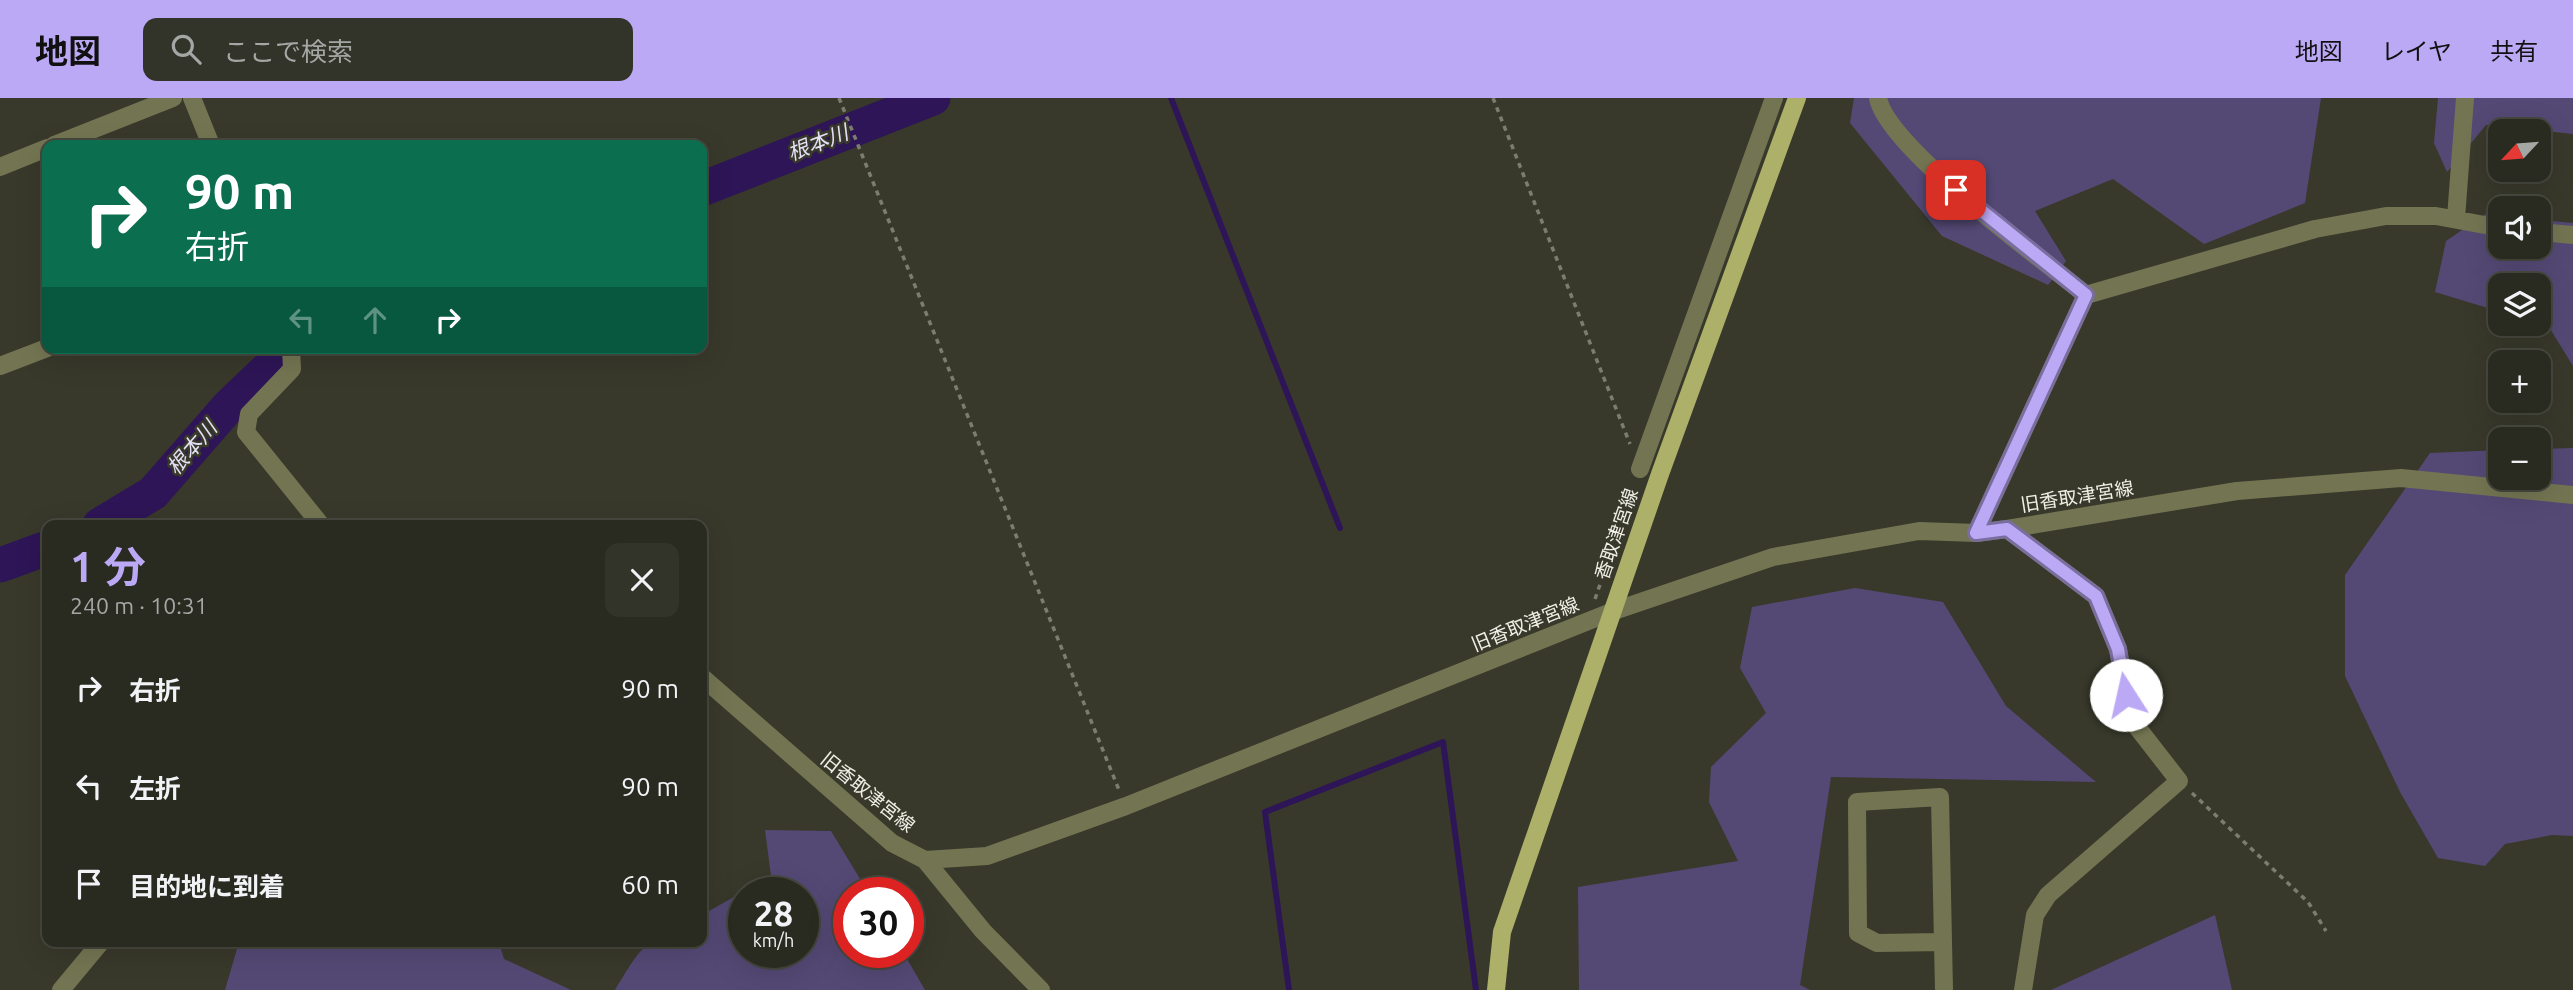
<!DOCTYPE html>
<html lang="ja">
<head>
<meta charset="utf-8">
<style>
  body { margin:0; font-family:Ubuntu,"Noto Sans JP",sans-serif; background:#323329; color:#f1f3f6; height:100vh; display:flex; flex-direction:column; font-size:26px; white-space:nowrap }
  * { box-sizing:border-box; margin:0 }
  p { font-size:23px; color:#a5a7a5 }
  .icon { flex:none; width:38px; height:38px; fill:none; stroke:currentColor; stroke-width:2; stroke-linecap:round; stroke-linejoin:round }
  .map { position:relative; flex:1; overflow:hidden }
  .panel { position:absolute; left:42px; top:422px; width:665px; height:427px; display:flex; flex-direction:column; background:#2a2b20; border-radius:14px; box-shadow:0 7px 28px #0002,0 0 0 2px #46473e }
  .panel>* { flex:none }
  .hud { position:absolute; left:42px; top:42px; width:665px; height:214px; border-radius:14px; box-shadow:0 7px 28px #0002,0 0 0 2px #46473e; background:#0b6e4f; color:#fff; overflow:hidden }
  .needle { width:46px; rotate:244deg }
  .tools { position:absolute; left:2488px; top:21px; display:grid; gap:14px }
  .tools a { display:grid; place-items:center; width:63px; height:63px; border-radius:14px; background:#2a2b20; box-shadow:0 7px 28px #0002,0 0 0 2px #46473e; font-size:35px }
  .speed { position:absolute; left:728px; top:779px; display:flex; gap:14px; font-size:35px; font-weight:700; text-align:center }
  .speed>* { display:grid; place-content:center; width:91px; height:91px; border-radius:50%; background:#2a2b20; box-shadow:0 7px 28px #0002,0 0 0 2px #46473e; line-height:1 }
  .speed small { font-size:18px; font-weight:400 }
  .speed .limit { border:10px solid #d22; background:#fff; color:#111 }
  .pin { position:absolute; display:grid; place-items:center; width:60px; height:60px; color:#fff; margin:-30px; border-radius:14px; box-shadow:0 4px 10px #0006 }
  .me { position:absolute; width:77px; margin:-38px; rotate:350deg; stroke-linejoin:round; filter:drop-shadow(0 0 5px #0008) }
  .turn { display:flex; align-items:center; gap:24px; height:147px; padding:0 28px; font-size:32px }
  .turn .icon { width:91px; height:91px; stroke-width:2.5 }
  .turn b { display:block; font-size:49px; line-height:60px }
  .lanes { display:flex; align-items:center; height:66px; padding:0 28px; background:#0003; justify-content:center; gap:35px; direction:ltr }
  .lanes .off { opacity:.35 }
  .round { display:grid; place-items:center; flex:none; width:74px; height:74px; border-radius:14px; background:#323329 }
  .summary { display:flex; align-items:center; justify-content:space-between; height:119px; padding:0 28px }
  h1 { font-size:42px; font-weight:700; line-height:52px; color:#bca9f5 }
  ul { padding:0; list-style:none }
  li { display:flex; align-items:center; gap:21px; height:98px; padding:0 28px }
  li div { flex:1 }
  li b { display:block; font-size:26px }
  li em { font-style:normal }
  header { display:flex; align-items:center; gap:42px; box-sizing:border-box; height:98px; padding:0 35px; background:#bca9f5; color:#111 }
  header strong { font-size:33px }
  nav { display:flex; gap:38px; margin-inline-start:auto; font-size:24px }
  .search { width:490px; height:63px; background:#323329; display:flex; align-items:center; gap:18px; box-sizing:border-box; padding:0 24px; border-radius:14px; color:#a5a7a5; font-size:26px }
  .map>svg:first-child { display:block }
  .green { fill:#544975; fill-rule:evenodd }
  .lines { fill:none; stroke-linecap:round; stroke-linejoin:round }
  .stream { stroke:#2e1557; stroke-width:6 }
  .river { stroke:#2e1557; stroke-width:35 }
  .path { stroke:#7c7d70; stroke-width:3.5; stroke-dasharray:5 5; stroke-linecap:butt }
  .minor { stroke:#737552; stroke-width:18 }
  .major { stroke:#acb068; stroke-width:18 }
  .route-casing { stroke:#7a6e9f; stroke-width:18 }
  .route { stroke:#bca9f5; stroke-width:12 }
  .labels { text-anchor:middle; stroke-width:5; stroke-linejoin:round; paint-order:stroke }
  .street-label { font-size:19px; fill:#efefe6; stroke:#38392b }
  .water-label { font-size:21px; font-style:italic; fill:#e4e0f5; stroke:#38392b }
</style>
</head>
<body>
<header>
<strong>地図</strong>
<div class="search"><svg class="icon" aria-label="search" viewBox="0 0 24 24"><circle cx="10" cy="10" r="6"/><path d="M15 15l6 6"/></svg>ここで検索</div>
<nav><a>地図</a><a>レイヤ</a><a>共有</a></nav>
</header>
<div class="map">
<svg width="2573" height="892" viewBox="0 0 2573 892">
  <rect width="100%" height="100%" fill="#38392b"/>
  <path class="green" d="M1854,0H2321L2305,105L2204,146L2113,81L2035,113L2066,163L2048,187L1942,138L1850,25Z
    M2438,0H2573V36L2486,27L2447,74L2434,45Z
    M2487,115L2501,117V149H2539V122L2573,125V268L2549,229L2539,226V187H2501V214L2435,194L2446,143Z
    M2573,350V738L2552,737L2505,746L2485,768L2438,760L2400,694L2345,578V477L2430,355L2501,352V380H2539V351Z
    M1855,490L1943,504L2006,608L2096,684L1831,679L1800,887L1810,892H1579L1578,789L1738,763L1709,704L1711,669L1766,615L1740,570L1752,509Z
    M765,732L831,733L868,794H849V854H903L925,892H615C648,839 640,844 702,844V817L771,778ZM744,794H803V854H744Z
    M2215,817L2232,892H2051Z
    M239,844H499L504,861L571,892H225Z"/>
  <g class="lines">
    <path class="stream" d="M1171,0L1340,430
      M1289,892L1265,714L1443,644L1476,892"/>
    <path class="river" d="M702,91L933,0
      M100,427L153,395L228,309L276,263
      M0,467L47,450"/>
    <path class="path" d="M839,0L1119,692
      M1493,0L1630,346
      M1595,501L1613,449
      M2192,695L2308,804L2326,833"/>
    <path class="minor" d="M192,0L211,47
      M1878,0C1887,49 2043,162 2086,197
      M54,47L173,0
      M0,69L47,50
      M2456,120L2465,0
      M2539,134L2573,137
      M291,250L292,271L249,316L246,334L321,427
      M0,268L47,250
      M1640,371L1774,0
      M2007,431L2096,498L2118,551L2130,620L2179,683L2048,797L2035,817L2023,892
      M1976,435L2086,197L2315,131L2386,118H2436L2501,130
      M702,579L892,745L925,762L987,758L1126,708L1611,514L1773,459L1919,433L1976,435L2007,431L2237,393L2401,380L2573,397
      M925,762L983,833L1041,892
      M1942,844L1877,845L1858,835L1857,704L1940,699L1944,892
      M61,892L101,844"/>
    <path class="major" d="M1496,892L1502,834L1660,376L1797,0"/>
  </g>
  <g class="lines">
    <g class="route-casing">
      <path id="route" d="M1956,92L2086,197L1976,435L2007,431L2096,498L2118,551L2126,597"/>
    </g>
    <use href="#route" class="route"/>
  </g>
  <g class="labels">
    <g class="street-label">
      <text transform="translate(2077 398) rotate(-9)" y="7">旧香取津宮線</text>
      <text transform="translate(1616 436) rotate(-71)" y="7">香取津宮線</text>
      <text transform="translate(1525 526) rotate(-22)" y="7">旧香取津宮線</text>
      <text transform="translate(868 694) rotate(39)" y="7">旧香取津宮線</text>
    </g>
    <g class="water-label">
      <text transform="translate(818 45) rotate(-21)" y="7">根本川</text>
      <text transform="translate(192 350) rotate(-49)" y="7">根本川</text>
    </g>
  </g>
</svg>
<div class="tools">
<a><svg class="needle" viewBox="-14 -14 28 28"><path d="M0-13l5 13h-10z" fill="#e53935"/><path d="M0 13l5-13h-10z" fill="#a5a7a5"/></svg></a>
<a><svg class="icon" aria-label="sound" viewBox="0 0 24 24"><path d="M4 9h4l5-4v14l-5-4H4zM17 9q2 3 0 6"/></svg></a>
<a><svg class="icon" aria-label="layers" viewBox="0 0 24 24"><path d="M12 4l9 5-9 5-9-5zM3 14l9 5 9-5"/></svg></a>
<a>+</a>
<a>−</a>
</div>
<div class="speed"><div>28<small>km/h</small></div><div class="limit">30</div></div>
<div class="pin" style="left:1956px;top:92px;background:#d93025"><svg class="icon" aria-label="arrive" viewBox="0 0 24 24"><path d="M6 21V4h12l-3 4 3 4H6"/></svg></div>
<svg class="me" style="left:2126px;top:597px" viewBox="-20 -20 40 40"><circle r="19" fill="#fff"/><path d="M0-13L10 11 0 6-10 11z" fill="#bca9f5"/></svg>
<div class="hud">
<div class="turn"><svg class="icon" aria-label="right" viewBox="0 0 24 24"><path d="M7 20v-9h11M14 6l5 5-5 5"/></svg><div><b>90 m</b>右折</div></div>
<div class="lanes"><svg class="icon off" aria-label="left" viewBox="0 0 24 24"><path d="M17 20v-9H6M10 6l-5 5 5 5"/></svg><svg class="icon off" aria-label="ahead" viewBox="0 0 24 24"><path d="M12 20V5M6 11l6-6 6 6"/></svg><svg class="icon" aria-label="right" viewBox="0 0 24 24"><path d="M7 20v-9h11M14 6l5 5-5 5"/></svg></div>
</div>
<section class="panel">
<div class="summary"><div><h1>1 分</h1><p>240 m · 10:31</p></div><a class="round"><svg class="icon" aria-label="close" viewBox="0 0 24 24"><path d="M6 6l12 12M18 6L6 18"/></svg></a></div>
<ul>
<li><svg class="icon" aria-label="right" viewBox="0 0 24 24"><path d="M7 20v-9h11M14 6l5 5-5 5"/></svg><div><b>右折</b></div><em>90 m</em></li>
<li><svg class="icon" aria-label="left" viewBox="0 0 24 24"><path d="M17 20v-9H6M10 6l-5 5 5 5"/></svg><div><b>左折</b></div><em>90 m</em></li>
<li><svg class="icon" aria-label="arrive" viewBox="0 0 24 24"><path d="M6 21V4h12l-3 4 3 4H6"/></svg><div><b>目的地に到着</b></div><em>60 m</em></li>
</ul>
</section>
</div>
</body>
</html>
